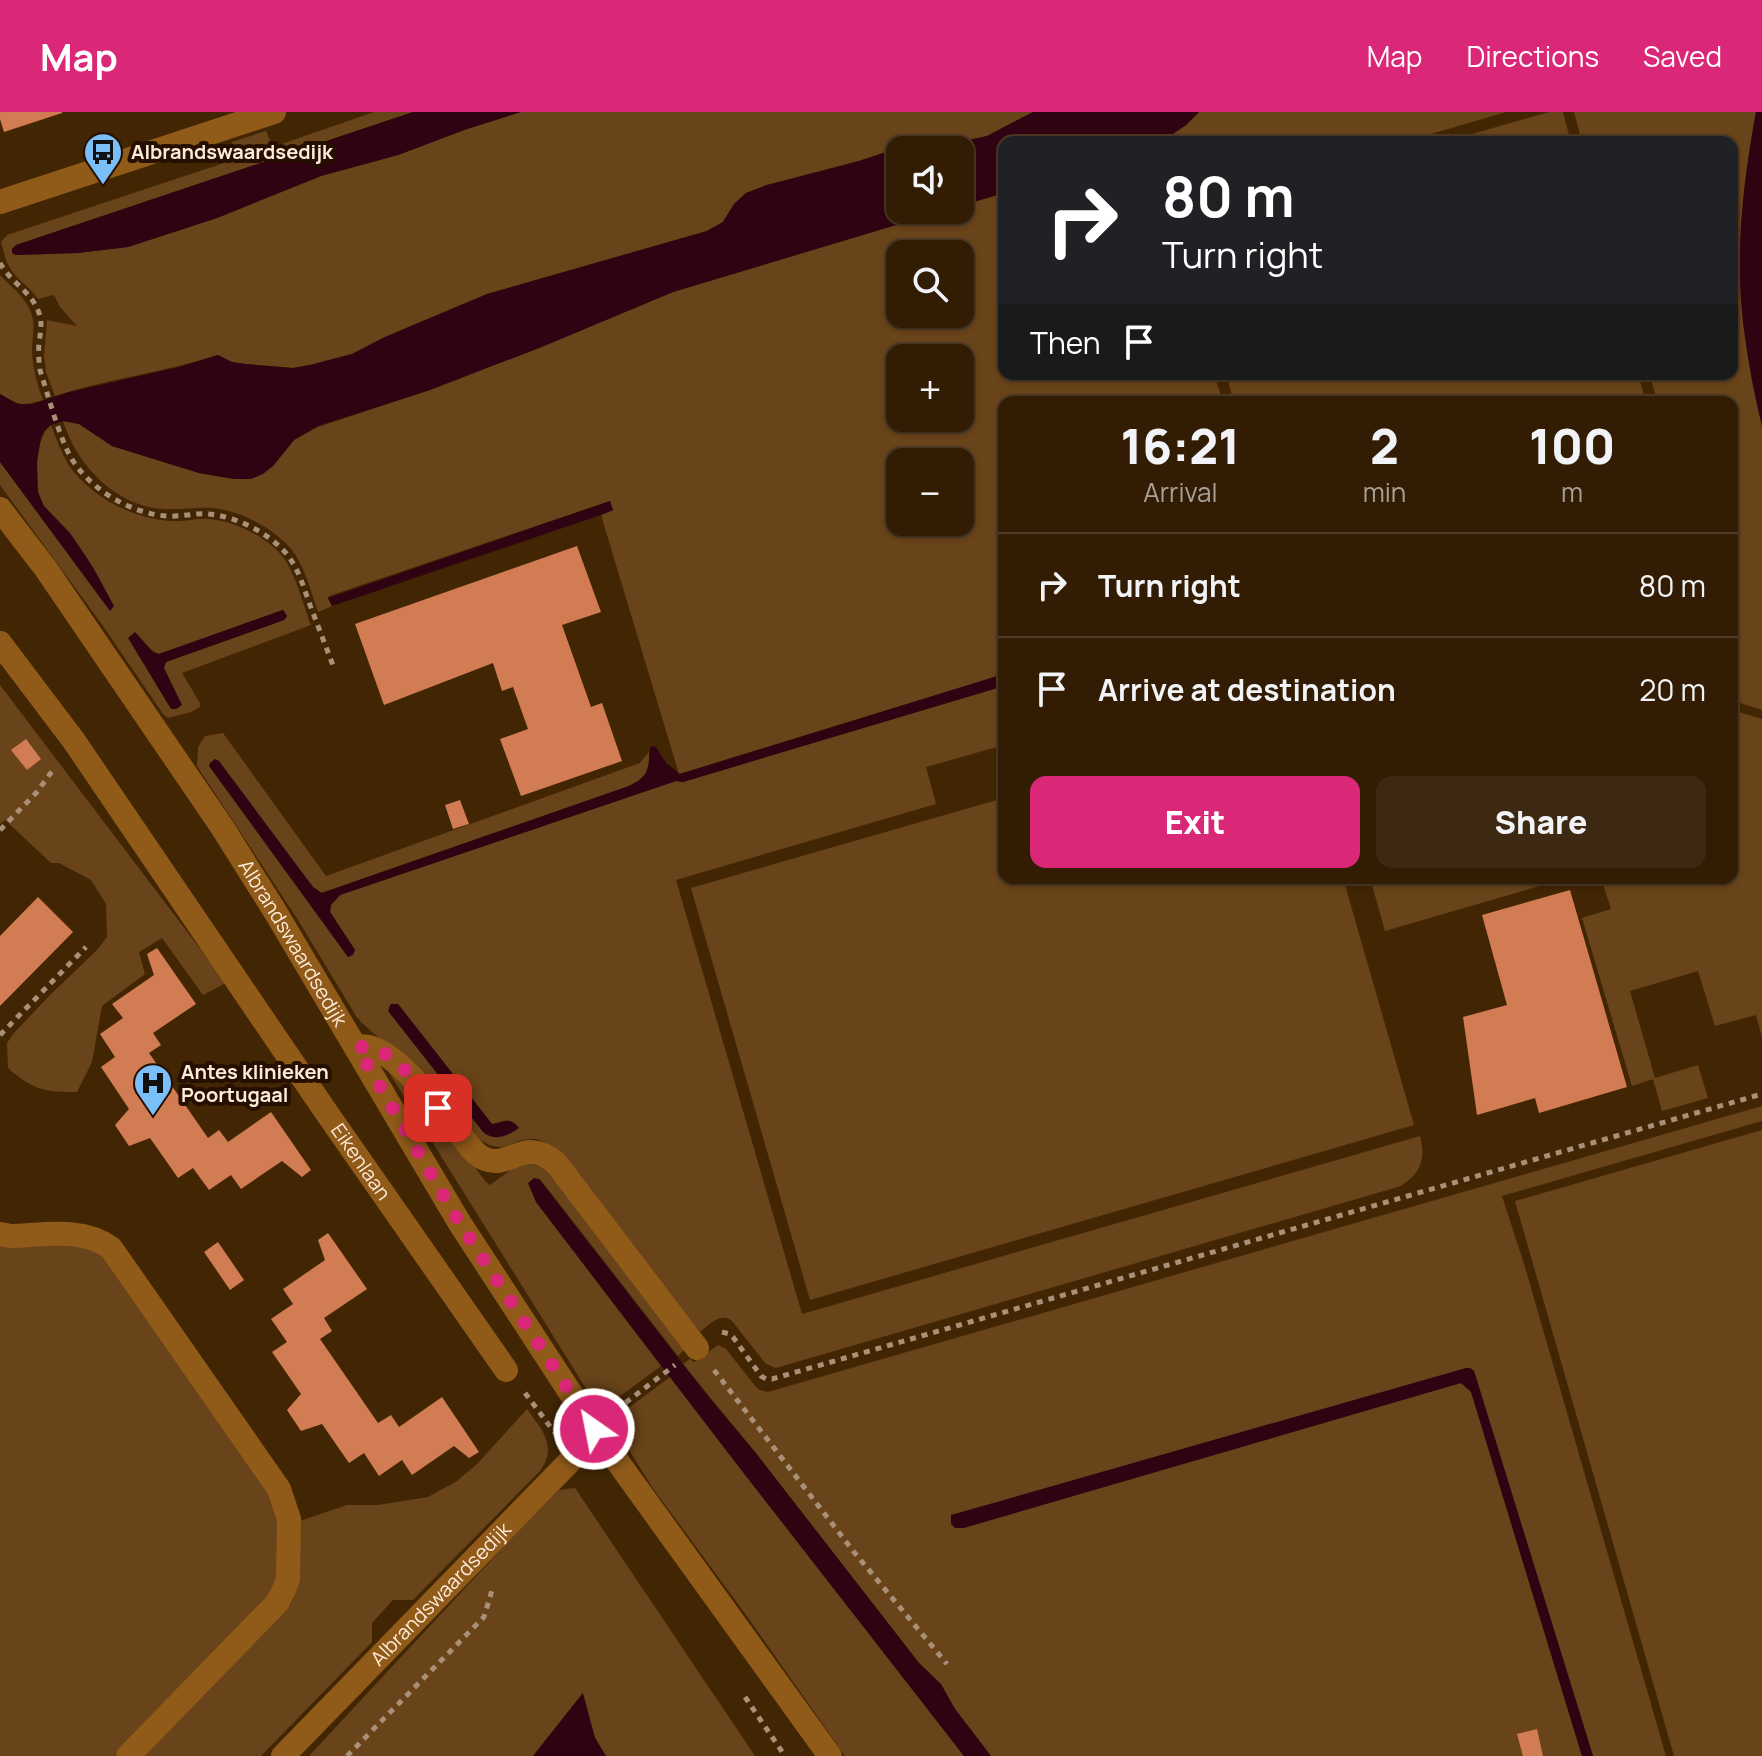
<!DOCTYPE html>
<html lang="en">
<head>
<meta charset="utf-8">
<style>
  body { margin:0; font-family:Manrope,sans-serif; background:#3d2912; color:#f1f3f6; height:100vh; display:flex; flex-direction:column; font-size:30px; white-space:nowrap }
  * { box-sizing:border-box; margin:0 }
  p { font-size:26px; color:#a8a19a }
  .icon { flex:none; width:44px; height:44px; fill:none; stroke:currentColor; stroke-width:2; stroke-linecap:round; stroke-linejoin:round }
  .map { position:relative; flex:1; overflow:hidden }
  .sheet { position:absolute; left:998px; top:284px; width:740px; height:488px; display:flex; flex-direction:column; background:#321c03; border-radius:16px; box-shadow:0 2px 6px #0004,0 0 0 2px #4d3a25 }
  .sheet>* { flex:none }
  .hud { position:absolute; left:998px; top:24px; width:740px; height:244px; border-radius:16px; box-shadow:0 2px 6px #0004,0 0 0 2px #4d3a25; background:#202124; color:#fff; overflow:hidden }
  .tools { position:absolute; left:886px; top:24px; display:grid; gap:16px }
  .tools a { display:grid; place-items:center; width:88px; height:88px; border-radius:16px; background:#321c03; box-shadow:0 2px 6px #0004,0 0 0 2px #4d3a25; font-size:40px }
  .pin { position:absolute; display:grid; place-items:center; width:68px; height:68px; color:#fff; margin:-34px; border-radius:16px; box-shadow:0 4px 12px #0006 }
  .me { position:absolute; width:88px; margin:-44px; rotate:327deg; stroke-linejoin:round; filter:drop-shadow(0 0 6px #0008) }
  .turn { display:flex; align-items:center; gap:28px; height:168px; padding:0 32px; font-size:36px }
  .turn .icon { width:104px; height:104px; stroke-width:2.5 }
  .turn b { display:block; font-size:56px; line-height:68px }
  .then { display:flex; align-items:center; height:76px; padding:0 32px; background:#0003; gap:16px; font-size:30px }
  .eta { display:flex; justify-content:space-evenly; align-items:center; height:136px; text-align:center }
  .eta b { font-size:48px; font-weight:800; line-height:56px }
  .cta { display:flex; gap:16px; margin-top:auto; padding:16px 32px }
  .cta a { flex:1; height:92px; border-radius:16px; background:#db2777; color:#fff; font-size:32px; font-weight:800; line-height:92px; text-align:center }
  .cta a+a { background:#3d2912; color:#f1f3f6 }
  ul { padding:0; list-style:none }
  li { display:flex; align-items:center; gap:24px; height:104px; padding:0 32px; border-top:2px solid #4d3a25 }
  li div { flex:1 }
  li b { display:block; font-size:30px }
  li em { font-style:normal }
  header { display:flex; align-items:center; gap:48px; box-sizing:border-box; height:112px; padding:0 40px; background:#db2777; color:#fff }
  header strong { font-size:38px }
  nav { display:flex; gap:44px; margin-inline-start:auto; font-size:28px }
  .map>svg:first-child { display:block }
  .green { fill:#694319; fill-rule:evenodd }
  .water { fill:#2f0312 }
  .building { fill:#d27c54 }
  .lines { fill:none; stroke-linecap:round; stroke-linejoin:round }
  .path { stroke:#a89178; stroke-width:5; stroke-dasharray:6 6; stroke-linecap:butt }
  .minor { stroke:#905a19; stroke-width:24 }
  .route { stroke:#db2777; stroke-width:14; stroke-dasharray:0 25.2 }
  .labels { text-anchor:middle; stroke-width:8; stroke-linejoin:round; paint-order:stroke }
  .poi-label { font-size:20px; font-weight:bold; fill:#fdead8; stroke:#250f00; text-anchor:start }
  .street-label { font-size:20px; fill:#fdead8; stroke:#250f00 }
</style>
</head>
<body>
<header>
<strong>Map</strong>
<nav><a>Map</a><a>Directions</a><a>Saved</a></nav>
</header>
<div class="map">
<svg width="1762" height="1644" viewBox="0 0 1762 1644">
  <rect width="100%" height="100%" fill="#422604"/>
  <path class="green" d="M374,0H413L16,133L12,137V141L16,143L78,141L128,135L217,106L321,64L398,43L467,17L521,0H1033L987,24L955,31L923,29L904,34L859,49L767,73L746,81L734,92L723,110L707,119L487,182L385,225L352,242L310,253L293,256L246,252L232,250L218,243C164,260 108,267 55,284L46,260L44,244L47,208L77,214L60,195L54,183L38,187C30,175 17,168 10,156C5,149 4,139 1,130L7,123L236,47L232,30L266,19L273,35Z
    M1199,0H1506L1404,30H1161L1186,13Z
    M1549,0H1563L1571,30H1444Z
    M1574,0H1756L1752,25L1743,209L1752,269L1762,314V598L1734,589L1732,580L1740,577L1732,547V290H1658L1649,262H1732V30H1582Z
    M1004,81V262H1214L1223,290H1004V562L679,662L601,403L613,398L610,389L329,484L328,486L332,494L318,500C311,480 305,455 292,438C273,416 242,399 212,396C196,395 179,398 163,397C115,394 77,353 63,309L79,312L112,334L199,361L234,367L273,354L294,328L318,315L430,278L544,234L673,180L946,98H960V94ZM900,142H960V202H900ZM900,246H960V306H900ZM900,350H960V410H900Z
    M0,163C10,174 23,183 29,196C37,211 32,224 32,239C33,257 37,272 43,288C23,294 17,294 0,282Z
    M1226,262H1638L1646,290H1234Z
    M51,313C56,326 61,340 68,352C90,385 133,407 172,409C184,410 197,406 209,407C235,409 267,425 283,445C296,462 303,493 311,513L182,561L200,591V595L191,600L168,606L163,602L103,514L0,373V350L110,498C101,470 89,445 70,422C62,412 51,405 44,395C32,378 34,326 51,313ZM283,498L287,504L284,508L166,550L164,556L181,593L176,597L171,596L129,526L159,542Z
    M0,573L226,871L203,883L162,826L139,840L145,862L102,894L92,950L77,980C46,981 31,977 8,956L7,931L13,922L50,883L97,838L107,825L106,792L91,768L59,751H51L5,708L0,712Z
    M1004,574V633L926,655L936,692L676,768L802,1202L1420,1024C1426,1047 1421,1061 1401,1074L776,1256L766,1252L732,1209C720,1200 710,1212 700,1220L558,1039C550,1034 543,1028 534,1027C508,1026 507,1046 477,1026L414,957L361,910L356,904L298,808L197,654L198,635L205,624L223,621L326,764L640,651L649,640C651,659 645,666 629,674L321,781L313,775L215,647L210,651V654L348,845L355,838L330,800L331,793L340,783L676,669L683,670ZM391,892H398L492,1012L389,895Z
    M1732,598L1762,607V925L1756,903L1715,914L1698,859L1630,879L1655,966L1698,953L1708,986L1662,999L1653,967L1632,974L1582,806L1611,797L1601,766H1732Z
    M1004,686V766H1343L1414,1013L810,1188L691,776Z
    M1370,766H1583L1561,772L1560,768L1385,819Z
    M388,959L422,986L486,1070L490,1073C515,1056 518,1045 548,1058L685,1237L678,1244L540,1067L536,1090L661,1254L600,1299Z
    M1762,994V1009L1502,1084L1525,1155L1666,1644H1593L1474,1259L1470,1256L951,1404L1461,1271L1471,1279L1582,1644H991L955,1597L940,1572L919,1551L755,1340L683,1252L690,1247L694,1250L718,1233L726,1237L756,1275L760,1278L768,1280Z
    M1762,1018V1644H1674L1515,1089Z
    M0,1133H85L105,1145L269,1381L278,1411L277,1468L264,1492L114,1644H0Z
    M670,1265L964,1644H845L749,1507L652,1375L611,1309Z
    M527,1297C542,1318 558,1334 540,1359L413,1488H393L372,1511V1530L261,1644H142L290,1493L295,1483L300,1409L347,1393H378L428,1385L457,1369L478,1351Z
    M575,1376L755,1644H606L595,1626L582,1582L533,1644H309L520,1417L559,1378Z"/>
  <path class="water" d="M413,0H521L467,17L398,43L321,64L217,106L128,135L78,141L16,143L12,141V137L16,133Z
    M1033,0H1199L1186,13L1161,30H1004V81L960,94V38H900V98H946L673,180L544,234L430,278L318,314L294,328L273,354L263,362L251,367H234L199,361L112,334L79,312L63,309L51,313L45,318L41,325L37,350L38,380L44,394L70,421L94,457L114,494L110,499L0,350V282L18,292H32L69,280L179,255L218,243L232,250L246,252L293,256L310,253L352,242L385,225L487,182L707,119L723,110L734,92L746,81L767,73L859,49L904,34L923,29L955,31L987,24Z
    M1756,0H1762V314C1754,280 1747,245 1743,210C1735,141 1743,69 1756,0Z
    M610,389L613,398L601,403L332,494L328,486Z
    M283,498L287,504L284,508L166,550L164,556L182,593L176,597H171L128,526L135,520L154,541L159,542Z
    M1004,562V574L683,670L676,669L340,783L331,793L330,800L355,838L353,843L348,845L209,654L210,651L215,647L219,649L313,775L322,781L629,674C650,664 648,657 650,635L653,634L656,635L666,651L680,662Z
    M391,892H398L492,1012C504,1010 510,1004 519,1016C508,1024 495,1030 483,1020L388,899Z
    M534,1066L539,1067L711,1288L755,1340L919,1551L941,1572L955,1597L991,1644H964L735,1350L536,1090L528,1071Z
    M1466,1256H1470L1474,1259L1593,1644H1582L1471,1280L1461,1271L964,1416H955L951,1412V1403Z
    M583,1581L595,1626L606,1644H533Z"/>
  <path class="building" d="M0,0H62V1L4,20L0,7Z
    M577,434L601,500L562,513L591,595L602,591L622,649L521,684L500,627L528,617L513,575L502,579L493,551L384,593L355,512Z
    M26,627L41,647L27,658L11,638Z
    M460,688L469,712L453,717L445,693Z
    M1570,778L1627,975L1539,1001L1535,986L1477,1003L1463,905L1507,893L1482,803Z
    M38,785L73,820L0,894V824Z
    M157,836L196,892L153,921L161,933L149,941L208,1026L219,1018L228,1030L271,1000L311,1058L302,1065L282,1049L241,1077L231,1063L209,1078L193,1056L178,1066L150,1026L129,1034L115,1013L129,997L101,955L115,945L100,922L123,906L112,892L154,863L147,842Z
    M328,1121L367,1177L324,1206L332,1219L320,1227L378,1311L391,1303L399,1315L442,1285L479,1340L469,1346L454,1334L412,1363L402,1348L379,1364L364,1341L349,1351L322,1312L301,1319L287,1298L301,1282L272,1240L287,1230L271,1207L293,1192L283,1177L325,1148L318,1128Z
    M218,1130L244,1168L230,1178L204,1140Z
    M1537,1617L1543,1644H1523L1517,1622Z"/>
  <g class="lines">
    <path class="path" d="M0,151C10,170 32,180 39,201C43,212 40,221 39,232C38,241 39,249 40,258C48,283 58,321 70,344C88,376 129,401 166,404C180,405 194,401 208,402C235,404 265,419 284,439C298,454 303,474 310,493C318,514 326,535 334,556
      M0,718L37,680L55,655
      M0,923L86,835
      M722,1220L730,1222L733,1225L761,1264L766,1267H772L1762,982
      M714,1258L854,1440L947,1552
      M525,1281L555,1321
      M616,1298L675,1253
      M745,1585L785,1644
      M347,1644L484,1505L493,1475"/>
    <g class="minor">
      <path d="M0,90L274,0"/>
      <path id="s1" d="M0,397L46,457L222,715L276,801L459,1110L594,1317L830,1644"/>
      <path id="s2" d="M0,531L74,629L322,994L506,1258"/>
      <path d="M357,935C361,935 365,934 369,935C398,941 440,998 459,1021C466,1029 474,1043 485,1047C511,1057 524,1024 556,1051L697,1236"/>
      <path d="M0,1122L11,1124C44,1123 83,1115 111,1136L279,1377L289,1407L288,1467L284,1478L277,1491L128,1644"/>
      <path id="s3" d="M283,1644L574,1345L594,1317"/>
    </g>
  </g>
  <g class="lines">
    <path class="route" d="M438,996C422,977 395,941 370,935C369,935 358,935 357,935L459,1110L594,1317"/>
  </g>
  <defs>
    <g id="bus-pin" transform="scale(2)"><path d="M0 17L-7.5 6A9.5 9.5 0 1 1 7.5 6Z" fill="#7abff8" stroke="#250f00"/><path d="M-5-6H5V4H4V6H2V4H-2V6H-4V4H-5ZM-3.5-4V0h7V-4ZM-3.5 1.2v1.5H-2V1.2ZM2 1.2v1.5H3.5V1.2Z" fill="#111"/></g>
    <g id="hospital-pin" transform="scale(2)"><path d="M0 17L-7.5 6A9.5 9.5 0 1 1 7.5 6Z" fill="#7abff8" stroke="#250f00"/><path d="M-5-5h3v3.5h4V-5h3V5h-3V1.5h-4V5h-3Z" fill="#111"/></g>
  </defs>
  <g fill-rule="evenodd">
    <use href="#bus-pin" x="103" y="40"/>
    <use href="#hospital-pin" x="153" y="971"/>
  </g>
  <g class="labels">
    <g class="poi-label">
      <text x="131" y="47">Albrandswaardsedijk</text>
      <text x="181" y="967">Antes klinieken<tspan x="181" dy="23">Poortugaal</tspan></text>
    </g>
    <g class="street-label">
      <text dy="7" stroke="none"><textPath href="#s1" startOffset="524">Albrandswaardsedijk</textPath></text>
      <text dy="7" stroke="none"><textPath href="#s2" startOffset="632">Eikenlaan</textPath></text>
      <text dy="7" stroke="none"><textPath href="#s3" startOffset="226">Albrandswaardsedijk</textPath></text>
    </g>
  </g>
</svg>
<div class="tools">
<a><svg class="icon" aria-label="sound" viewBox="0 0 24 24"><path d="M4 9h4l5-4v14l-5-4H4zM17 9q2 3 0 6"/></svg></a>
<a><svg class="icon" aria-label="search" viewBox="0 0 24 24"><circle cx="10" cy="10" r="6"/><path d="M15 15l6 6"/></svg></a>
<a>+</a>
<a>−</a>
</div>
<div class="pin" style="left:438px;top:996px;background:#d93025"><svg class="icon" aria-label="arrive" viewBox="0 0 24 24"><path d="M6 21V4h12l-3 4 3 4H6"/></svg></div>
<svg class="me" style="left:594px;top:1317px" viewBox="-20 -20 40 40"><circle r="17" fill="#db2777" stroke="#fff" stroke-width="3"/><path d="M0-11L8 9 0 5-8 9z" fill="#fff"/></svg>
<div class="hud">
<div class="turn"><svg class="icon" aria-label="right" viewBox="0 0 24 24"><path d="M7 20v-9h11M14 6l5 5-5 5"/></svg><div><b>80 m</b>Turn right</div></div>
<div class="then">Then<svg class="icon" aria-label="arrive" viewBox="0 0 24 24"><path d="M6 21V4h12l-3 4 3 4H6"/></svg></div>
</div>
<section class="sheet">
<div class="eta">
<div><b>16:21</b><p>Arrival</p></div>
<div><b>2</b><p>min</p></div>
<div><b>100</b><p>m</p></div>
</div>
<ul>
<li><svg class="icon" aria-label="right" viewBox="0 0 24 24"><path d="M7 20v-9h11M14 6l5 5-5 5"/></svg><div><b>Turn right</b></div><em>80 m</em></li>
<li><svg class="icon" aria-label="arrive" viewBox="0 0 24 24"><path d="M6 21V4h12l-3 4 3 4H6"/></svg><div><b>Arrive at destination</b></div><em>20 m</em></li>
</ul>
<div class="cta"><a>Exit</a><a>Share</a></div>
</section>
</div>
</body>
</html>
